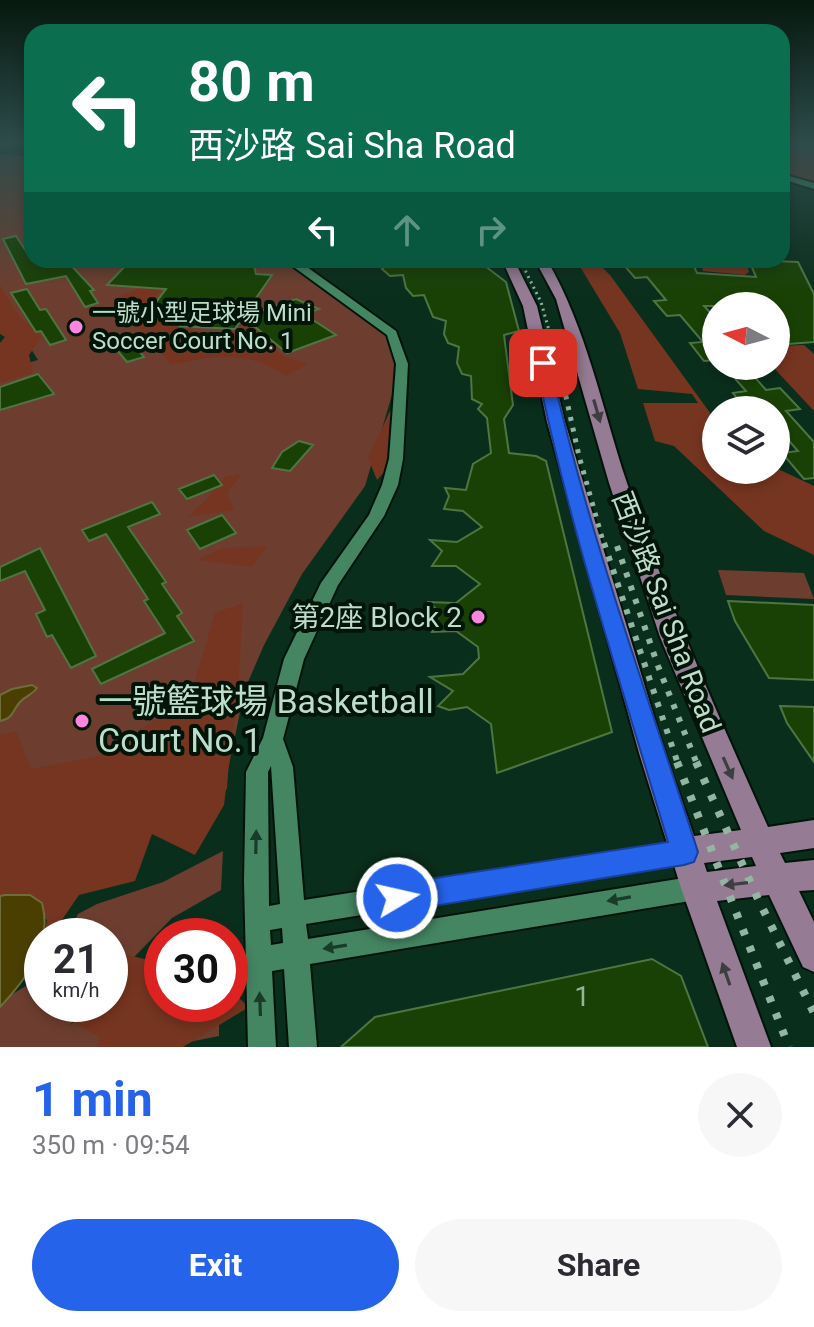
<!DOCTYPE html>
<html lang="en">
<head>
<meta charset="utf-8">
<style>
  body { margin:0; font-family:Roboto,"Noto Sans TC",sans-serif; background:#f7f7f7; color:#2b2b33; height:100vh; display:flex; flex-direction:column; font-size:30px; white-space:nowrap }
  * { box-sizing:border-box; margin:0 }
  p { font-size:26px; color:#7c7c81 }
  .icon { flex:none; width:44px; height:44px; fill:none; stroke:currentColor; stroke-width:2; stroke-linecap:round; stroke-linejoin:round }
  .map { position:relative; height:1047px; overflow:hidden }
  .details { display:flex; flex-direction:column; background:#fff; flex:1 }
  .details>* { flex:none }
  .top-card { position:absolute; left:24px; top:24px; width:766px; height:244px; border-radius:24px; box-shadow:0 4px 12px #0003; background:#0b6e4f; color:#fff; overflow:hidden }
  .needle { width:52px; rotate:276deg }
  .fabs { position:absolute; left:702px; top:292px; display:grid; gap:16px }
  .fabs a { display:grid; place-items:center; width:88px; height:88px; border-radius:50%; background:#fff; box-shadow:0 4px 12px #0003; font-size:40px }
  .speed { position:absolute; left:24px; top:918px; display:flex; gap:16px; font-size:40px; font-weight:700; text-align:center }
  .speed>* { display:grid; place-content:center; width:104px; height:104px; border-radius:50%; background:#fff; box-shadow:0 4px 12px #0003; line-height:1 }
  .speed small { font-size:20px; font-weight:400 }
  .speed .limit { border:12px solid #d22; background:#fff; color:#111 }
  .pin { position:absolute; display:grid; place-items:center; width:68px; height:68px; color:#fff; margin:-34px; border-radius:16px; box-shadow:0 4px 12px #0006 }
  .me { position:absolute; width:88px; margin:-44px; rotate:81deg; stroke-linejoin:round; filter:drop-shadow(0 0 6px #0008) }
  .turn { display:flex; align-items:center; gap:28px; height:168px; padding:0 32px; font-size:36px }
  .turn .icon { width:104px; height:104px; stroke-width:2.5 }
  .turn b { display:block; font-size:56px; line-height:68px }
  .lanes { display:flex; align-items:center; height:76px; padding:0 32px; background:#0003; justify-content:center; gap:40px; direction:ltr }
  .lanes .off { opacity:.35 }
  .round { display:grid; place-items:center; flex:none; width:84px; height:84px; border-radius:42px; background:#f7f7f7 }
  .summary { display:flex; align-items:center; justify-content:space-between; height:136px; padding:0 32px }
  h1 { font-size:48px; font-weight:700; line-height:60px; color:#2563eb }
  .button { display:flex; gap:16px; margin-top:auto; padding:16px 32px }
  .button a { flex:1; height:92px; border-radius:48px; background:#2563eb; color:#fff; font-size:32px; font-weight:700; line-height:92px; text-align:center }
  .button a+a { background:#f7f7f7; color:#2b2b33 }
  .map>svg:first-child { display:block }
  .green { fill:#6d3e2f }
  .forest { fill:#763520 }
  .water { fill:#4b3f00; stroke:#6d6e3c; stroke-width:2 }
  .building { fill:#194105; stroke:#4f7542; stroke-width:2 }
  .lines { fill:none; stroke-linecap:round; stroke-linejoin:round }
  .minor-casing { stroke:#021409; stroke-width:4 }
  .major-casing { stroke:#021409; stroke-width:4 }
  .minor { fill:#448562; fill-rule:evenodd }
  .major { fill:#957b93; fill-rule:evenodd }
  .rail-far3 { stroke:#93b5a1; stroke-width:3; stroke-dasharray:2 4; stroke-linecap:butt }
  .rail-far2 { stroke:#93b5a1; stroke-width:5; stroke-dasharray:4 7; stroke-linecap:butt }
  .rail-far1 { stroke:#93b5a1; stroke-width:6; stroke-dasharray:5 9; stroke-linecap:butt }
  .rail { stroke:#93b5a1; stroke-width:8; stroke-dasharray:6 12; stroke-linecap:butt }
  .oneway { fill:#3c3e40 }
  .oneway2 { fill:#183c28 }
  .route { fill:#2563eb; stroke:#184099; stroke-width:2 }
  .poi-dot { fill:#ff85df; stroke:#001508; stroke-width:3 }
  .labels { text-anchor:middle; stroke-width:8; stroke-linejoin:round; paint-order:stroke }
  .far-poi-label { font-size:24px; fill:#bcddc9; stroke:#001508; text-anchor:start }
  .street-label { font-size:28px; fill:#bcddc9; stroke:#001508 }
  .poi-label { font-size:28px; fill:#bcddc9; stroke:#001508; text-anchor:end }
  .near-number-label { font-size:28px; fill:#93b698 }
  .near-poi-label { font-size:34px; fill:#bcddc9; stroke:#001508; text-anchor:start }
</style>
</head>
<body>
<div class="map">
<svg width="814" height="1047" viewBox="0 0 814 1047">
  <rect width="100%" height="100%" fill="#0a2e1c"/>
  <path class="green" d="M0,155L32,156V260H287L385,329L396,354L394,388L365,486L302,574L264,645L245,689L228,769L227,789L32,830L0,789V371L38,360L0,300Z
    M718,570L804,573L814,599L726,595Z
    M223,851L221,890L172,918L110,982V936H67L78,914L97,904L163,882Z
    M162,957V1004H219V1036L164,1047H0V1007L11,995L42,976V1004H88L70,1025L98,1004H110V995Z"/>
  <path class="forest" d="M782,144L814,147V183L782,173Z
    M576,260H595L610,275L716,421V470H776V468L814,486V555L764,531L674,446L655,441L643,403H698L692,394L638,389L620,333Z
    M700,260H745L749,272L745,275L703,271Z
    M0,285L19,316L42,337L29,355L33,373L0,383V343L5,337L0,334Z
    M147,286L164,287L147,309L167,311L176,301L195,302L177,326L206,333L234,334L253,306L267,307L247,325L283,356L308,364L286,376C248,350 214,355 171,365L114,298Z
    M804,345L814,354V411L772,366H776V346Z
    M390,411L403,412V452L377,480L368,458Z
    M242,474L227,493L234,510L187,517L206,500L225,477Z
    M267,546L252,567L197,560L222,548Z
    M243,603L238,694L224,805L195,855L152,834L135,881L79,895L51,936H44L47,920L5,895L0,896V735L16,731L31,769L99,756L190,697L215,613Z
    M110,951L162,963V1004H230V990L249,1007L183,1047H97L100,1037L38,1003L42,1000V1004H110Z"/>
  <path class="water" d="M32,685L37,688C32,695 25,696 20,702C12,711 14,718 0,721V695L12,689Z
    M5,895H30L42,903C53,944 28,977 0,1007V896Z"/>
  <path class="building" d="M16,236L32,260L67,261L94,290L90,291L98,303L85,307L66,276L26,284L3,239Z
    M131,260L253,261L256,274L272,275L243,317L296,299L319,309L304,314L336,335L287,353L243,317L235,329L180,326L191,312L151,309L166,289L107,285Z
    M391,260H477L506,282L519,331L504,335L513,405L504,419L509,453L536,456L546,461L612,732L497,773L491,724L467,707L449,710L438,706L453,691L430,677L463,674L479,658L478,647L456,631L432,632L440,613L429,602L456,603L480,584L456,566H432L442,551L430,540L457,542L482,527L463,511L444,509L449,496L445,488L466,490L473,464L491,453L487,418L478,409L482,404L472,399L471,376L462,374L457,363L459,347L448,343L444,334L446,321L433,317L424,295L413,296L406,288L403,275L390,276L382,269Z
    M632,260H691L697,273L756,277L749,260L798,262L814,294V342L776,345V306H704L716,319V360L704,361L690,343L703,342L680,315L667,316L654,301L666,300L647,277L635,278L624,265L635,264Z
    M27,289L40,310L46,309L66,340L50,345L41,331L36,332L11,293Z
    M123,334L135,346L144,357L127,362L107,338Z
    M724,366H745L766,390L780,388L800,409L786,411L814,442V478L804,479L782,453L798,451L776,426V410H746L733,393L746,391Z
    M38,374L54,394L0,410V387Z
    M299,441L313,445L290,471L272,468L282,452Z
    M214,475L222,485L187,499L179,489Z
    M152,502L160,514L128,527L166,582L162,584L182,613L177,616L194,641L101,684L92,669L165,633L144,601L148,599L106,534L89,541L82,530Z
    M222,515L236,533L200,549L187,530Z
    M40,548L96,656L71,668L52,635L47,637L36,614L45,610L25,571L0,581V567Z
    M728,601L814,605V680L769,678L735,621Z
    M780,706L814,707V762L787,723Z
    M652,959L681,976L708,1047H341L375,1017Z"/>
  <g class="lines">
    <g class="minor-casing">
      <path id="minor" d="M782,174L814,183V189L782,179Z
        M291,260H301L300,262L396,331L408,364L403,459L398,485L384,516L338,585L304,659L283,739L293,767L304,900L684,841L692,844L696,852L692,860L684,863L306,924L308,939L696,876L705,879L708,888L705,897L696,900L310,964L317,1047H289L284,969L272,971L276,1047H248L244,881L246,772L263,738L284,659L321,583L369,515L382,485L389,459L396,364L387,335L291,265ZM271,766L280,904L269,906L268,772ZM282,928L283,943L271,945L270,930Z"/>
    </g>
    <g class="major-casing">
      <path id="major" d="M502,260H514L537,306L565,422L665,753L694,836L741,830L660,637L609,483L556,299L535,260H547C587,329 602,408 627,483C667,600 717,713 768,827L814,820V848L780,853L785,863L814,860V890L799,891L814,922V972L803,967L769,895L717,901L771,1047H737L681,888L639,753L547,422L523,306ZM752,857L756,866L707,872L704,863Z"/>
    </g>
    <use href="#minor" class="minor"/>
    <use href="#major" class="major"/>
    <path class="rail-far3" d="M520,260L541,302L562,376"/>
    <path class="rail-far2" d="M561,374L579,456L604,545"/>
    <path class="rail-far1" d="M604,543L678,764
      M617,546L658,666L697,764"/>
    <path class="rail" d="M677,762L789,1047
      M696,762L758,899L814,1013"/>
  </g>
  <defs><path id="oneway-solid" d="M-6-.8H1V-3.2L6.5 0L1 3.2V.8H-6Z" transform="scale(2)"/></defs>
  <g class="oneway">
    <use href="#oneway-solid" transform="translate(597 411) rotate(74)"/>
    <use href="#oneway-solid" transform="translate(728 768) rotate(66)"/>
    <use href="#oneway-solid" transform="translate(736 884) rotate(173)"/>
    <use href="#oneway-solid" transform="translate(726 974) rotate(-109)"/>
  </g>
  <g class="oneway2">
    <use href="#oneway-solid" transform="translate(256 842) rotate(-89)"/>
    <use href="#oneway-solid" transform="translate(619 899) rotate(170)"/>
    <use href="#oneway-solid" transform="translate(335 947) rotate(171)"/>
    <use href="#oneway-solid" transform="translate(260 1004) rotate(-92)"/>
  </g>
  <linearGradient id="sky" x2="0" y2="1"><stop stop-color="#06190f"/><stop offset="0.49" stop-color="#2d4c4b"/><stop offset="1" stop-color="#2d4c4b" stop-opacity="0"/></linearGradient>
  <rect width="814" height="291" fill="url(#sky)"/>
  <path class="route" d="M543,359L550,363C587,529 646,691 698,852L694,862L684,865L397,912L387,908L383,898L387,888L397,884L668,842C621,683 568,525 536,363Z"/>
  <g class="poi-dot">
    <circle cx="76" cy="327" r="8"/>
    <circle cx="478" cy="617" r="8"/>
    <circle cx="82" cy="721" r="8"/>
  </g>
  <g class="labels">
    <g class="far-poi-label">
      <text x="92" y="321">一號小型足球場 Mini<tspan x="92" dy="28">Soccer Court No. 1</tspan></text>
    </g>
    <g class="street-label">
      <text transform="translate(667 612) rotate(69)" y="10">西沙路 Sai Sha Road</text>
    </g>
    <g class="poi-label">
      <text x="462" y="627">第2座 Block 2</text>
    </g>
    <g class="near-number-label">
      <text x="582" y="1006">1</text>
    </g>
    <g class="near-poi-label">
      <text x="98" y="713">一號籃球場 Basketball<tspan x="98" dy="39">Court No.1</tspan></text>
    </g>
  </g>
</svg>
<div class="fabs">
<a><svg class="needle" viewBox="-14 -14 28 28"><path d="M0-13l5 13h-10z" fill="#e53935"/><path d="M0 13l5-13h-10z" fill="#7c7c81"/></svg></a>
<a><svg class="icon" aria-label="layers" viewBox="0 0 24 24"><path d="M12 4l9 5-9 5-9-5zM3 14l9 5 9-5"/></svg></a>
</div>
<div class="speed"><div>21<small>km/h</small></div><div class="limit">30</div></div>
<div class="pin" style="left:543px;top:363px;background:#d93025"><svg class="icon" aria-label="arrive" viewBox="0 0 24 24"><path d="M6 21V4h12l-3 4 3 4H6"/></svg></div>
<svg class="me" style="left:397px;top:898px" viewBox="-20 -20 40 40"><circle r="17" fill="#2563eb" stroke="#fff" stroke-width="3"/><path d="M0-11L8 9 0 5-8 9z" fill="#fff"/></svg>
<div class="top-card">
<div class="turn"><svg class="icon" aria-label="left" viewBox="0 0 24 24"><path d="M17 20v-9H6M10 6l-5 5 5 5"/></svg><div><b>80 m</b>西沙路 Sai Sha Road</div></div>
<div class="lanes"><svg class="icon" aria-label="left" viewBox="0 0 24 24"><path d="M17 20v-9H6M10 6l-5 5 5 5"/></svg><svg class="icon off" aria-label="ahead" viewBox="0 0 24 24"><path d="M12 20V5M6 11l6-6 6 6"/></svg><svg class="icon off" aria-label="right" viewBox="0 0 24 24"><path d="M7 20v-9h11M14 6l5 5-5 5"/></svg></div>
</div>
</div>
<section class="details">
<div class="summary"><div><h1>1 min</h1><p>350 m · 09:54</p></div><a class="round"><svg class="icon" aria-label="close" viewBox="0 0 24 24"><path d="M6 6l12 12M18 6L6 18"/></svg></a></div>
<div class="button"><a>Exit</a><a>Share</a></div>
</section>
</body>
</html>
